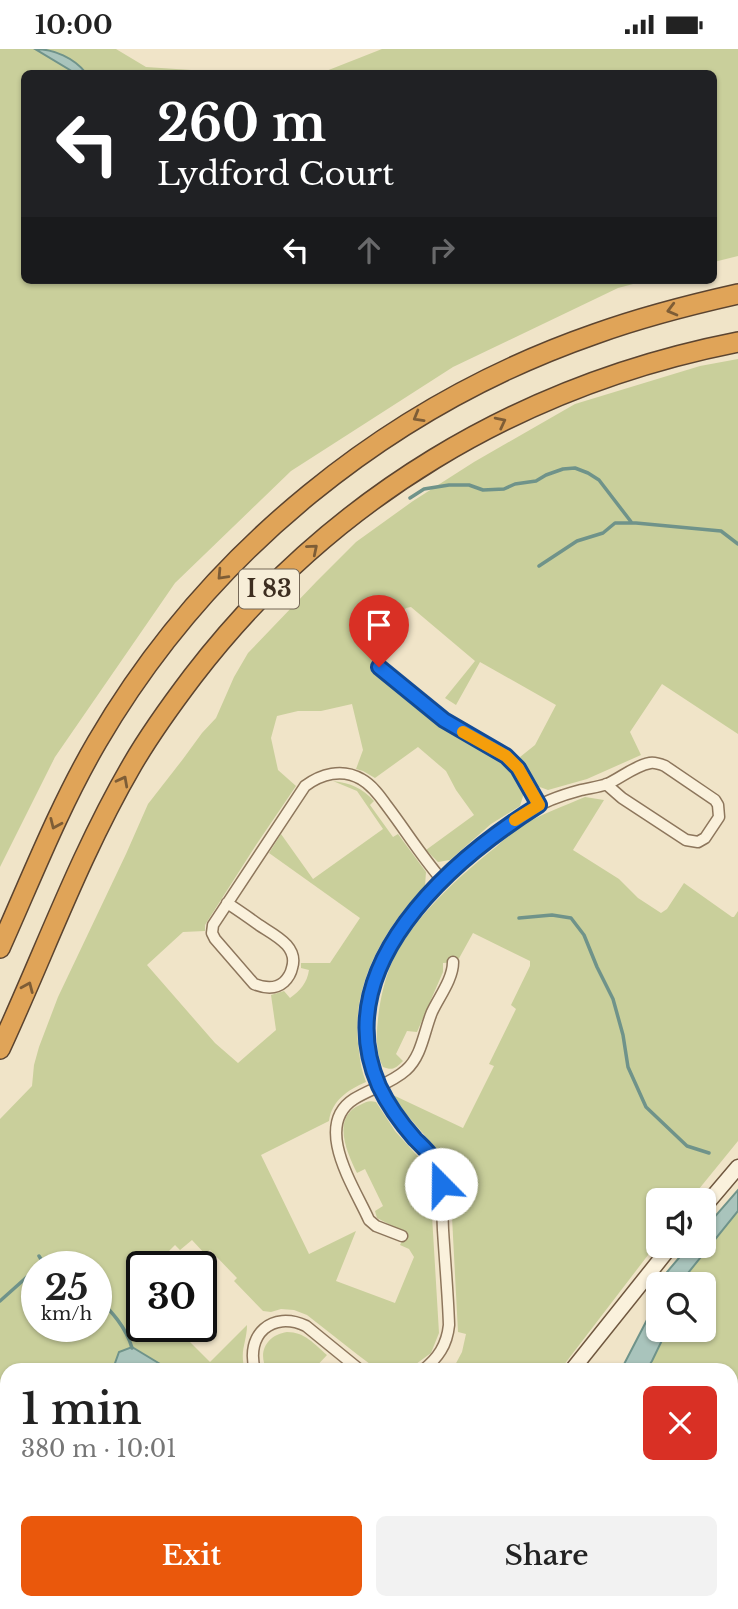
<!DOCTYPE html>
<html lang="en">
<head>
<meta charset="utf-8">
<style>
  body { margin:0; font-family:"Libre Baskerville",serif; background:#f2f2f2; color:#222; height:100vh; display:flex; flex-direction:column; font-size:26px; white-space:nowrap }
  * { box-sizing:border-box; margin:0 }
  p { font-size:23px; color:#767676 }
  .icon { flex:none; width:38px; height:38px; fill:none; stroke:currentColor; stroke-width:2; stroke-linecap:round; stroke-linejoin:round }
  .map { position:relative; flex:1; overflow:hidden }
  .sheet { position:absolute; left:0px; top:1314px; width:738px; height:247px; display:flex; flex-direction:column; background:#fff; border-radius:21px 21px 0 0; box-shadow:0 2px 5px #0004 }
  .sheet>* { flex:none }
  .banner { position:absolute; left:21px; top:21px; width:696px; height:214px; border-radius:10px; box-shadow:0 2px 5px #0004; background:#202124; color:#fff; overflow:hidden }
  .buttons { position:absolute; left:646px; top:1139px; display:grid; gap:14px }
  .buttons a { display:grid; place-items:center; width:70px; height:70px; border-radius:10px; background:#fff; box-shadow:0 2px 5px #0004; font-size:35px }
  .speed { position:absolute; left:21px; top:1202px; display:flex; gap:14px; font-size:35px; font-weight:700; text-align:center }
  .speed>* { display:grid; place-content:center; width:91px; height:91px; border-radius:50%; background:#fff; box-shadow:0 2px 5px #0004; line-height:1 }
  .speed small { font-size:18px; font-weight:400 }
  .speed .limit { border:4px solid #111; border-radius:10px; background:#fff; color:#111 }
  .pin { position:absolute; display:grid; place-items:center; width:60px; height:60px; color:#fff; margin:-72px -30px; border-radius:50% 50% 50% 0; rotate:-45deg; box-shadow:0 0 7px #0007 }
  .pin .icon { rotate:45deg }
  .me { position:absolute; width:77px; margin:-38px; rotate:338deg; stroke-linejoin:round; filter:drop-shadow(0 0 5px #0008) }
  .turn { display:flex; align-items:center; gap:24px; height:147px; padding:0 21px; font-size:32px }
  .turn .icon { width:91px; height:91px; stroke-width:2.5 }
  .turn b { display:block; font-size:49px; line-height:60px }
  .lanes { display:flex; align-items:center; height:66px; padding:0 21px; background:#0003; justify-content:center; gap:35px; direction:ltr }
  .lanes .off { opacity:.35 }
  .round { display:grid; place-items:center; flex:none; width:74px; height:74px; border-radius:10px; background:#f2f2f2 }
  .summary { display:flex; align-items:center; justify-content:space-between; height:119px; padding:0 21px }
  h1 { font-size:42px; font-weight:600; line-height:52px }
  .cta { display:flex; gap:14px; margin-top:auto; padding:14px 21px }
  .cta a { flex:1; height:80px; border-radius:10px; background:#ea580c; color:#fff; font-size:28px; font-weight:600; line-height:80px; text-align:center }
  .cta a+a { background:#f2f2f2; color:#222 }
  .status { display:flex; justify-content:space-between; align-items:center; height:49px; padding:0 35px; background:#fff; direction:ltr }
  .status svg { height:19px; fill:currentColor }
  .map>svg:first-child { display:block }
  .green { fill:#c9cf9b; fill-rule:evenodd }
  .water { fill:#a9c4bc; stroke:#6f938a; stroke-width:2 }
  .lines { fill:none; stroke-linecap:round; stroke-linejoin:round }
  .stream { stroke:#6f938a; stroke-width:3.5 }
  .minor-casing { stroke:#8d765c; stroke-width:13 }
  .secondary-casing { stroke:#6f573f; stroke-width:17 }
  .motorway-casing { stroke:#5b4430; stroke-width:22 }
  .minor { stroke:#faf1dc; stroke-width:10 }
  .secondary { stroke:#faf1dc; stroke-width:14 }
  .motorway { stroke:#e0a458; stroke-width:19 }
  .oneway { stroke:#7e5d36 }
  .route-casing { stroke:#114b97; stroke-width:18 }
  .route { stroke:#1a73e8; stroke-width:12 }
  .slow { stroke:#f59e0b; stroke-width:12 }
  .labels { text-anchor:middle; stroke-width:5; stroke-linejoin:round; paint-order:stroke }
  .shield { fill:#f7eed8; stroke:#756857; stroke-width:2 }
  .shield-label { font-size:23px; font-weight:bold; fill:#3d2e20 }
</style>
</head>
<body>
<div class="status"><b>10:00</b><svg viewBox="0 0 49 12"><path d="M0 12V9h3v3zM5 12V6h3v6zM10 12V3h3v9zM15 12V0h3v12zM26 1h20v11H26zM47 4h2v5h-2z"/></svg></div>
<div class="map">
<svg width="738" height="1560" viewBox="0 0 738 1560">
  <rect width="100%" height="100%" fill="#f0e4c8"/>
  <path class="green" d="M0,0H116L146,18L191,21L195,24H24V231H648L618,239L453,318L291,422L175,534L55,708L0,818Z
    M382,0H738V207L714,213V24H321Z
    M738,310V685L662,635L630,683L641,706L587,730L548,741L537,737L520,708L535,696L556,656L480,613L456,656L445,649L475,612L411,558L406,559L372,601L381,612L373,621L433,673L506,716L524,744L520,757L491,775L450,811L438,813L426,801L474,766L456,741L446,722L418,698L375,729L363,722L356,720L363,701L352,655L321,662H298L277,667L271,689L278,721L296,737L256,796L210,868L205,876V882L183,883L147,916L215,994L238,1014L276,981L271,946L284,942L290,949C300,942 307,934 309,921L301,919V914H330L360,869L269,804L281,785L313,830L383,780L357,742L333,732C351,734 362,739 374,752L370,756L393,788L398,785L426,823L425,837C383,881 349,938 359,1002C360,1013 362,1023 366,1033C348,1041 332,1051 329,1072L261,1106L309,1205L356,1182L336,1232L395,1254L414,1208L409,1200L400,1196L406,1184L377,1169L375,1162L383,1157L365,1120L357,1124C347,1104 331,1068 360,1056C366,1053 369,1051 376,1053L395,1082L421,1111L430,1133L439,1284L431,1304L416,1315L400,1321H384L374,1318L358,1306L307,1266L294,1261L281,1260L271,1263L263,1262L234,1232L237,1229L210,1201L205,1205L192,1191L180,1201L175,1196L153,1218H142V1230L136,1238L142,1244V1278H175L210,1313L247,1276C247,1293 239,1302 245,1321H7V1433L0,1432V1070L32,1037L34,1016L39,998L58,948L126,805L148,755L183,710L202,684L216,669L234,628L248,604L317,532L356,493L413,452L474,413L575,355L700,317ZM37,1218H96V1278H37Z
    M585,748L604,751L573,801L619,830L638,849L661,864L667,860L684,834L732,868H734L738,862V1092L690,1151L658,1152V1193L560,1321H439L447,1314L454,1318L462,1303L466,1285L458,1283L451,1149L445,1114L440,1104L407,1066L393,1046L463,1079L494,1017L489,1015L516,960L511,956L530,917V912L473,884L457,913L443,914V923L417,983L407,982L396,1005L403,1012C396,1019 393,1022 383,1018C376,1004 376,986 378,970C380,951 384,932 392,913C412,870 459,827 496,798C504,791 513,783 521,777C541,765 564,757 585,748Z
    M738,1162V1560H424L428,1554H732V1321H646L652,1312L667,1281H704V1236L682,1235L684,1229Z
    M287,1283C305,1283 314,1295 327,1306L313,1321H267C257,1303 267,1286 287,1283Z
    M148,1554H243L242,1560H146Z"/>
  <path class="water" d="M35,0C54,0 74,9 86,24H75Z
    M738,1141V1162L684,1229L682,1235H661L667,1223L689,1197H704V1180Z
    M658,1244V1281H667L652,1312L646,1321H621L649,1267Z
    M132,1298L170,1321H116L114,1317L119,1303Z"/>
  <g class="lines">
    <path class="stream" d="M410,449L424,440L449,436H469L483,441L504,440L515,435L536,432L546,426L563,420L575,419L588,424L599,431L632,474
      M539,517L577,492L603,484L615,474H636L721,482L738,495
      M519,869L552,866L571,869L584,886L597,918L613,950L623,986L628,1018L646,1058L687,1097L709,1104
      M39,1207L46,1218
      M96,1247C112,1263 126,1278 132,1299
      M0,1252L37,1219"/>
    <g class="minor-casing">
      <path id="minor" d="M379,618L444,671L506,707L518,719L539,756
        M227,854C238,861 248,868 259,876C274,886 299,897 292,919C291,924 288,929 284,933C275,941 264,939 254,935L215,890L212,884L213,876L305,737C321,725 342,719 361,730C372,736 380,747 387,757C406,782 422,808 442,831
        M402,1187L376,1177L369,1171C355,1139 312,1077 354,1050C370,1040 392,1034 406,1021C422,1007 424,982 432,963C439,948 453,930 453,913
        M255,1321C245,1286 272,1261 306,1277L360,1321
        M423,1321C438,1309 447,1296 449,1276C448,1245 445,1213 443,1181C442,1161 443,1138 436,1119C432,1106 423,1099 414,1089C401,1074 387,1056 379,1037C331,923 440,818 527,763C544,752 562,746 581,741C589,739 599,738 607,735C621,729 634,717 650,714C655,713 660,715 665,717L715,751L718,756L719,768L705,789L698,793L686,791L622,749L606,735
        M0,1497L7,1499
        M0,1538L7,1537
        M86,1554L91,1556L123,1560
        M289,1554L295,1560
        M320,1554H329
        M364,1554L380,1560
        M249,1560L250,1554"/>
    </g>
    <g class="secondary-casing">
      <path id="secondary" d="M704,1158L738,1118
        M572,1321L671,1197
        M402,1560L406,1554"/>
    </g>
    <g class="motorway-casing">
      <path id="motorway" d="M0,899C31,830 59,758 97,693C208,503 388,357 595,285C642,268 689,256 738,245
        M0,1000C44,905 79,807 132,716C150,685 171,656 193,627C329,450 519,336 738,293"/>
    </g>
    <use href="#minor" class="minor"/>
    <use href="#secondary" class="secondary"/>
    <use href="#motorway" class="motorway"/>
  </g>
  <defs><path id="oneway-chevron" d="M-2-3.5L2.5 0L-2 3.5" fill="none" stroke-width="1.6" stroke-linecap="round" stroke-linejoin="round" transform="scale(1.75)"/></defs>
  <g class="oneway">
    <use href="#oneway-chevron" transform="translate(672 261) rotate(165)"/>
    <use href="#oneway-chevron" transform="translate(418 368) rotate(150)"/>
    <use href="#oneway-chevron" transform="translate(501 373) rotate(-27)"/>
    <use href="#oneway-chevron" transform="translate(313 500) rotate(-40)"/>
    <use href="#oneway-chevron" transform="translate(222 526) rotate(133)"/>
    <use href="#oneway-chevron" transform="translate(123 732) rotate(-62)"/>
    <use href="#oneway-chevron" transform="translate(55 775) rotate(114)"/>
    <use href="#oneway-chevron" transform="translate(28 938) rotate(-67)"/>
  </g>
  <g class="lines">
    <g class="route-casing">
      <path id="route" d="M379,618L444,671L506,707L518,719L539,756C450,812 327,918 379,1037C388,1056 401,1074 415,1090C421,1096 428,1102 433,1110C437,1118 439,1127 441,1135"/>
    </g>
    <use href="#route" class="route"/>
    <path class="slow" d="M463,683L506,707L518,719L539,756L515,771"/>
  </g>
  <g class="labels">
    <rect class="shield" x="239" y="520.5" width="60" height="39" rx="5"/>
    <g class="shield-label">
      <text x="269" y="548">I 83</text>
    </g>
  </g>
</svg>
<div class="buttons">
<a><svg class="icon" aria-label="sound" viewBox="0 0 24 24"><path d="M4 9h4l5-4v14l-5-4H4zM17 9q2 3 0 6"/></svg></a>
<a><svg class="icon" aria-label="search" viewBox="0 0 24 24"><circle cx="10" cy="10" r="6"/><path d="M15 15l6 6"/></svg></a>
</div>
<div class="speed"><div>25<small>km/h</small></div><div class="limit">30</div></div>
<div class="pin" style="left:379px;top:618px;background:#d93025"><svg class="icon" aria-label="arrive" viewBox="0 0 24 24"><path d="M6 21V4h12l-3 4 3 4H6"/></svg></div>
<svg class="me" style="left:441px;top:1135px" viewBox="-20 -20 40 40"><circle r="19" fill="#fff"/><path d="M0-13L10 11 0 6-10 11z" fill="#1a73e8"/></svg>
<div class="banner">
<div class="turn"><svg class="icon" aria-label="left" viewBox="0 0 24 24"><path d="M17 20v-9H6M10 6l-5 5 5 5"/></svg><div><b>260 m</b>Lydford Court</div></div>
<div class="lanes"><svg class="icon" aria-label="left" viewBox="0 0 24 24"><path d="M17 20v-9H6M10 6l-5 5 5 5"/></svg><svg class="icon off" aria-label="ahead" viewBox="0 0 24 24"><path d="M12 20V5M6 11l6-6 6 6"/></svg><svg class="icon off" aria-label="right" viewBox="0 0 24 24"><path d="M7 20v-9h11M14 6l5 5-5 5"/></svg></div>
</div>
<section class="sheet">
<div class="summary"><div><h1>1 min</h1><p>380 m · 10:01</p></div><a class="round" style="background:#d93025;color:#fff"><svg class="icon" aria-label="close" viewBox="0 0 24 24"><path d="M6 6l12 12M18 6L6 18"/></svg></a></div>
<div class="cta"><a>Exit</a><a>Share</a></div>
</section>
</div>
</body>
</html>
